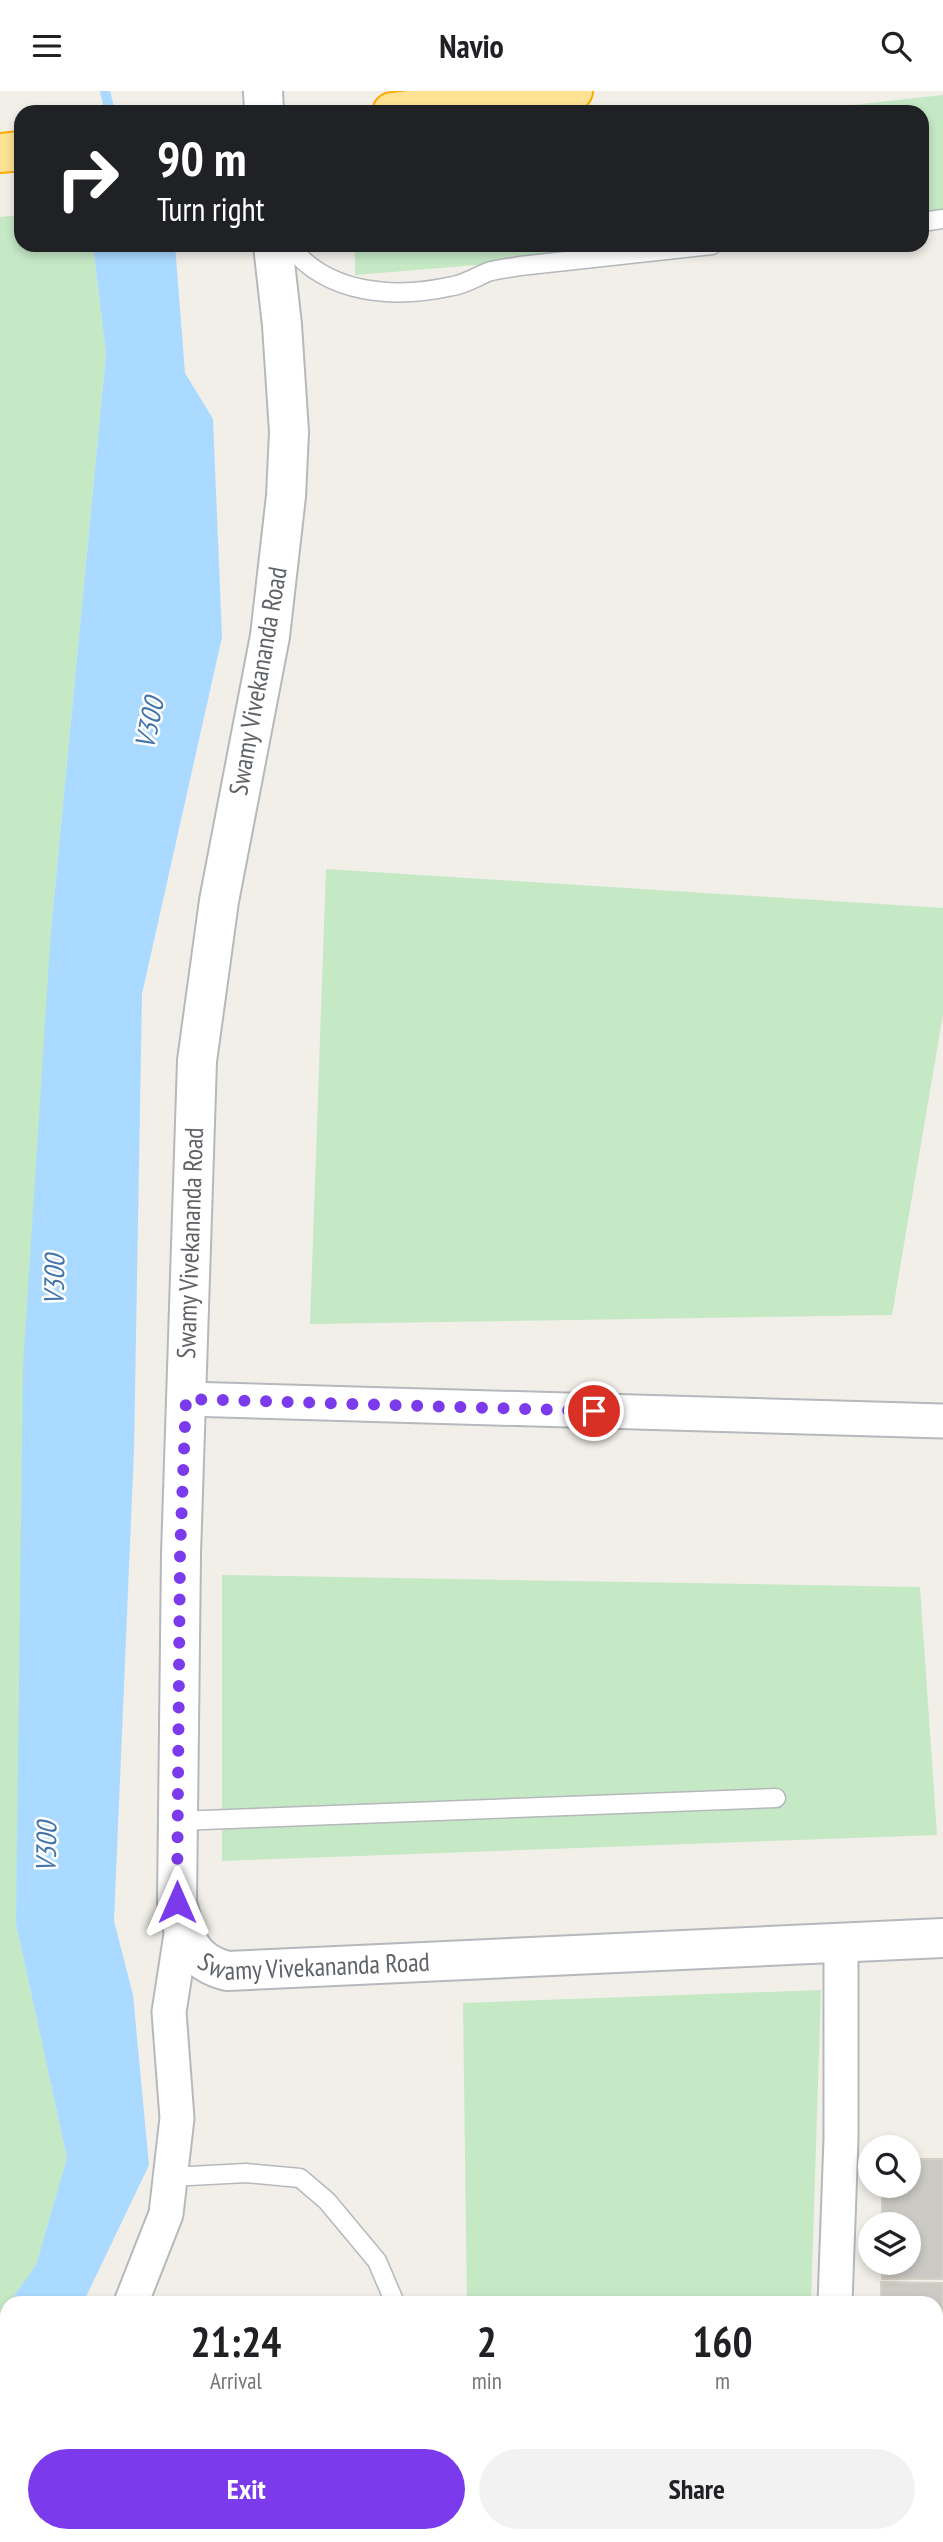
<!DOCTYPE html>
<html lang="en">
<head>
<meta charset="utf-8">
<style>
  body { margin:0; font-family:"PT Sans Narrow",sans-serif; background:#f2f2f2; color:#202124; height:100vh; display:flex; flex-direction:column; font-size:26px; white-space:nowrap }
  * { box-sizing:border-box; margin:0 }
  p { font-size:23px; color:#757577 }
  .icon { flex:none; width:38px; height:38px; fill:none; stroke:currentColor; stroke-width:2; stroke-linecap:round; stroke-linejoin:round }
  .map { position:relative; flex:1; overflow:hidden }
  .side { position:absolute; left:0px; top:2205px; width:943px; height:247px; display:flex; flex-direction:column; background:#fff; border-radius:21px 21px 0 0; box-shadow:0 4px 10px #0003 }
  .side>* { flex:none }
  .hud { position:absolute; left:14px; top:14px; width:915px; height:147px; border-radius:21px; box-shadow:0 4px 10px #0003; background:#202124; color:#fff; overflow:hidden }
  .fabs { position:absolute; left:858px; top:2044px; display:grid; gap:14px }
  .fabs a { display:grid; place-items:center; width:63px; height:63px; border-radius:50%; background:#fff; box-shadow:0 4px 10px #0003; font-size:35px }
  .pin { position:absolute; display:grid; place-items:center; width:60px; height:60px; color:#fff; margin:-30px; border:4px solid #fff; border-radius:50%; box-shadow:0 2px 7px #0007 }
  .me { position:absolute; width:77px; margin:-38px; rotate:0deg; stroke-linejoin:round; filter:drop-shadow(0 0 5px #0008) }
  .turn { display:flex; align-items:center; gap:24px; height:147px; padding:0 28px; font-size:32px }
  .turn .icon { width:91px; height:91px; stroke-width:2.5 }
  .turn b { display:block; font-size:49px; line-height:60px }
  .eta { display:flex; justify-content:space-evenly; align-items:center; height:119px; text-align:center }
  .eta b { font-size:42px; font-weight:700; line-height:49px }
  .primary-button { display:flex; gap:14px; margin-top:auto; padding:14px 28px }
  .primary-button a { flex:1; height:80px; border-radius:42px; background:#7c3aed; color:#fff; font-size:28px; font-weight:700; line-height:80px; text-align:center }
  .primary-button a+a { background:#f2f2f2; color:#202124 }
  header { display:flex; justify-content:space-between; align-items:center; height:91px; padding:0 28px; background:#fff; font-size:32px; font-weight:700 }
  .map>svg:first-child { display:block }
  .green { fill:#c5e8c5 }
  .water { fill:#aadaff }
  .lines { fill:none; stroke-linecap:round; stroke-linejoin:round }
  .stream { stroke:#aadaff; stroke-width:10 }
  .building { fill:#cccac5; stroke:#d6d1c6; stroke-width:2 }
  .service-casing { stroke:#b5b8bc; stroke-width:21 }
  .minor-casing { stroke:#b5b8bc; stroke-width:37 }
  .tertiary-casing { stroke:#b5b8bc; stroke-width:42 }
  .motorway-casing { stroke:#f9ab00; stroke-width:42 }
  .service { stroke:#fff; stroke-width:18 }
  .minor { stroke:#fff; stroke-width:33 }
  .tertiary { stroke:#fff; stroke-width:38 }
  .motorway { stroke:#fde293; stroke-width:38 }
  .route { stroke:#7c3aed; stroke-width:12; stroke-dasharray:0 21.6 }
  .labels { text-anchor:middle; stroke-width:5; stroke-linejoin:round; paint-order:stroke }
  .street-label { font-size:26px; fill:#5f6368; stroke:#fff }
  .water-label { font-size:28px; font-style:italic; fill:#4174aa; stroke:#fff }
</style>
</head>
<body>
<header><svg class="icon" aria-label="menu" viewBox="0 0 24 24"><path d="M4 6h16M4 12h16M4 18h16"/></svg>Navio<svg class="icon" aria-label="search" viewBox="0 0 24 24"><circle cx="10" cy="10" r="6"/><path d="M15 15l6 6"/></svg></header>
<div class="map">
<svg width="943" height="2451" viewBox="0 0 943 2451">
  <rect width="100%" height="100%" fill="#f1efe8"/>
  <path class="green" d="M943,4V136L922,137V21H789Z
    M21,124V154H93L106,263L51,839L16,1833L67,2067L36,2174L9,2212H7L0,2225V126Z
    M355,154H720L355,184Z
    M326,778L943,817V923L892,1224L310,1233Z
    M222,1484L920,1496L937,1744L222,1770Z
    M821,1899L811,2212H467L463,1912Z
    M414,2445H805L804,2451H409Z"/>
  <path class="water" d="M93,154H175L185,282L213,328L222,546L142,903L134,1359L114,1830L133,1904L149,2074L83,2212H9L36,2174L67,2067L16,1833L23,1276L51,839L106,263Z
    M7,2215V2370L0,2385V2225Z"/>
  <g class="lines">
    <path class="stream" d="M105,0L110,21"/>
  </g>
  <path class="building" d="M908,2068H943V2188H882V2172H908V2133H882V2095H908Z
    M881,2191L943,2192V2239H936V2212H881Z"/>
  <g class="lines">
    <g class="service-casing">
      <path id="service" d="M922,131L943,128
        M289,154C327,204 395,208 453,195C465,193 476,186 488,181C498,178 510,177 520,175L712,154
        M177,1730L776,1707
        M171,2086L246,2082L300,2087L327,2110L377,2170L395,2212"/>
    </g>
    <g class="minor-casing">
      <path id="minor" d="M186,1308L943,1330
        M131,2212L166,2123L177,2027L169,1921L182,1837
        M835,2212L841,2048V1853
        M2,2451L9,2445
        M827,2451L828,2445"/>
    </g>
    <g class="tertiary-casing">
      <g id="tertiary">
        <path d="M263,0L264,21"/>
        <path id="s1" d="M273,154L282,234L289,341L286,405L270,545L219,810L197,970L181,1463L177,1811C185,1847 189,1870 227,1880L943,1847"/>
      </g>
    </g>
    <g class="motorway-casing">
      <path id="motorway" d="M392,21L573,0
        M0,62L21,60"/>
    </g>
    <use href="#service" class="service"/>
    <use href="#minor" class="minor"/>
    <use href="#tertiary" class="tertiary"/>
    <use href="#motorway" class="motorway"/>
  </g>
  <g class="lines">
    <path class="route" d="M177,1811L180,1463L186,1308L594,1320"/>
  </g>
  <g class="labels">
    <g class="street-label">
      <text transform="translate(258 590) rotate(-80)" y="9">Swamy Vivekananda Road</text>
      <text transform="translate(190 1152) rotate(-88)" y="9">Swamy Vivekananda Road</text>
      <text dy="9" stroke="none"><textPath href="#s1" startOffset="1844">Swamy Vivekananda Road</textPath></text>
    </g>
    <g class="water-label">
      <text transform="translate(149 632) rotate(-78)" y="10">V300</text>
      <text transform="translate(54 1189) rotate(-89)" y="10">V300</text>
      <text transform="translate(46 1756) rotate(-89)" y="10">V300</text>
    </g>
  </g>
</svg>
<div class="fabs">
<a><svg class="icon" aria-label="search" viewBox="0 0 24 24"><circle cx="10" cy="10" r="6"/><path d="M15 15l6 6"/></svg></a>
<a><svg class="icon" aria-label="layers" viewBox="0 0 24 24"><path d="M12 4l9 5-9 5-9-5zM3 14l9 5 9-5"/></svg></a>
</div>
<div class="pin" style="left:594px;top:1320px;background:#d93025"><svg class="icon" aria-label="arrive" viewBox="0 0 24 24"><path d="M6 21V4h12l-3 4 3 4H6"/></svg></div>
<svg class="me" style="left:177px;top:1811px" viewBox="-20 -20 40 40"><path d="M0-17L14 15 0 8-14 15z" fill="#7c3aed" stroke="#fff" stroke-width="4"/></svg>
<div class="hud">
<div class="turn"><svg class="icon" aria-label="right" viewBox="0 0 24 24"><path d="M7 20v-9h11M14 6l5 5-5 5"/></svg><div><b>90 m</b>Turn right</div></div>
</div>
<section class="side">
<div class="eta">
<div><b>21:24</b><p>Arrival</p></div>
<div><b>2</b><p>min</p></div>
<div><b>160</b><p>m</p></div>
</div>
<div class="primary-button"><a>Exit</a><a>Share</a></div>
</section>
</div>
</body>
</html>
